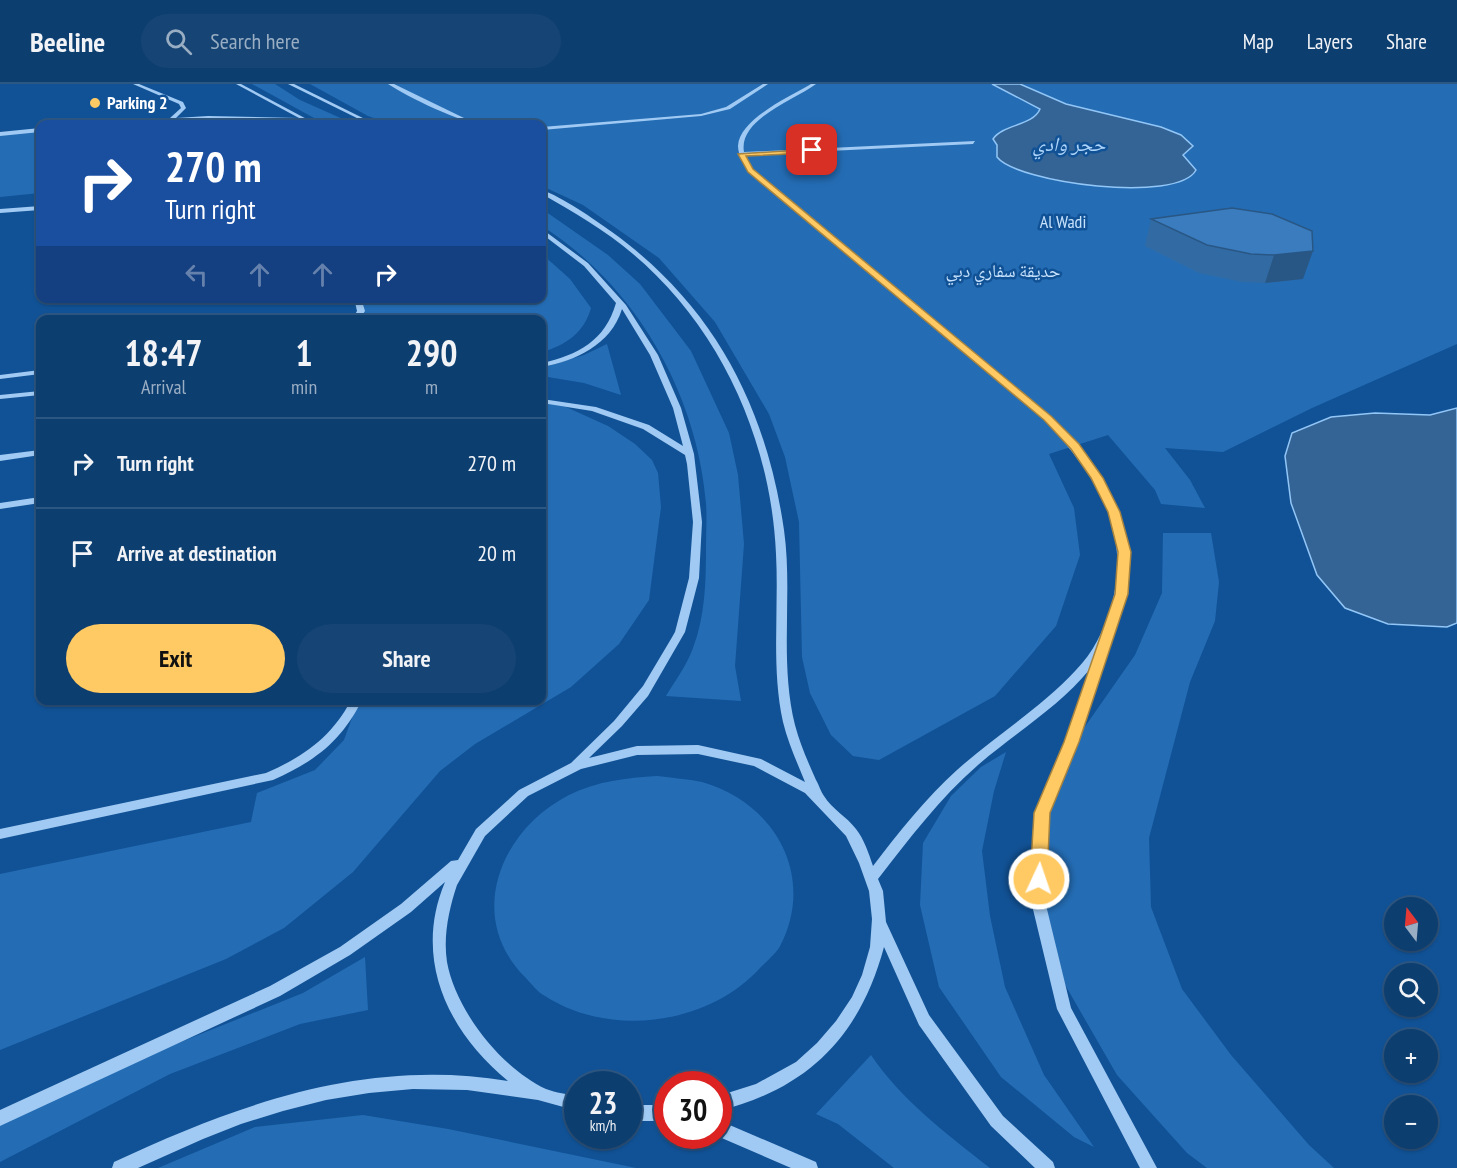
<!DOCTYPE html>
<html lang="en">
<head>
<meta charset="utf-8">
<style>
  body { margin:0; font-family:"PT Sans Narrow","Noto Naskh Arabic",sans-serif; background:#164575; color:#f1f3f6; height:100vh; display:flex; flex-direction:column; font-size:22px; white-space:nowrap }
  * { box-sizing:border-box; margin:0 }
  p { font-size:20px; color:#9aaec3 }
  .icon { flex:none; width:33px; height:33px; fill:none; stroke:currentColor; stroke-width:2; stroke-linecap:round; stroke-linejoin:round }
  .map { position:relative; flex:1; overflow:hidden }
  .details { position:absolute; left:36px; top:231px; width:510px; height:390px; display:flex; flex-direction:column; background:#0d3e70; border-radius:12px; box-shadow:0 2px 4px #0004,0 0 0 2px #2d5783 }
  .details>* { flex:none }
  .guide { position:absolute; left:36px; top:36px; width:510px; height:183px; border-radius:12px; box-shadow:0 2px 4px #0004,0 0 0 2px #2d5783; background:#1a4fa0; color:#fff; overflow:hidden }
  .needle { width:39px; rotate:344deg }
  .tools { position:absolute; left:1384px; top:813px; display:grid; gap:12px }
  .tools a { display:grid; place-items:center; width:54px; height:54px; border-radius:50%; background:#0d3e70; box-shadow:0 2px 4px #0004,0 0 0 2px #2d5783; font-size:30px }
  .speed { position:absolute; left:564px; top:987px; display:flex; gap:12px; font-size:30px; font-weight:700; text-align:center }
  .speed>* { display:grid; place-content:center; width:78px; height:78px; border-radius:50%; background:#0d3e70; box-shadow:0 2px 4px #0004,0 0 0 2px #2d5783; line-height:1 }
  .speed small { font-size:15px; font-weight:400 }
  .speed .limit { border:9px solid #d22; background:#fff; color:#111 }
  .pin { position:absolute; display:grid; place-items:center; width:51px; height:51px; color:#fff; margin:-26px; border-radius:12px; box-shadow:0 3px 9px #0006 }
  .me { position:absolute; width:66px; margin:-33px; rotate:3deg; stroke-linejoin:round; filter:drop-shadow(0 0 4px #0008) }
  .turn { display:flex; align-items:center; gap:21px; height:126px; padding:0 30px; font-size:27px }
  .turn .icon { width:78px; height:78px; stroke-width:2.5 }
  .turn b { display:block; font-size:42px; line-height:51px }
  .lanes { display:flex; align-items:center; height:57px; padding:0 30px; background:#0003; justify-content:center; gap:30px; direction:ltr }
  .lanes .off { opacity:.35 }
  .eta { display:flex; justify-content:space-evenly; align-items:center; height:102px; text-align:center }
  .eta b { font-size:36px; font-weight:800; line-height:42px }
  .primary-button { display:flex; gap:12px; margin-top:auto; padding:12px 30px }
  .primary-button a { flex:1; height:69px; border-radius:36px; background:#ffca63; color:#111; font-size:24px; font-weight:800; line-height:69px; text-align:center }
  .primary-button a+a { background:#164575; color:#f1f3f6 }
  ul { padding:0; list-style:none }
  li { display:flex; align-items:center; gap:18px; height:90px; padding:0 30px; border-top:2px solid #2d5783 }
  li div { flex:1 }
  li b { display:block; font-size:22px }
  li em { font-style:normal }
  header { display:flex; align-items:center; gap:36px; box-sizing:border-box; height:84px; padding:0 30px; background:#0d3e70; border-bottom:2px solid #2d5783 }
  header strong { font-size:28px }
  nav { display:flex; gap:33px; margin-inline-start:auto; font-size:21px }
  .search { width:420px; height:54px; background:#164575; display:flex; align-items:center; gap:15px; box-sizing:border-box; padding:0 21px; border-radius:33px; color:#9aaec3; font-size:22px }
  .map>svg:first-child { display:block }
  .green { fill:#246db5 }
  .water { fill:#346495; stroke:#92c6f7; stroke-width:1.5 }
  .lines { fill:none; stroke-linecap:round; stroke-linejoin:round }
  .minor { fill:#a0caf3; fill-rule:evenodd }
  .wall { fill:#326ba3 }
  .shaded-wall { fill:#295785 }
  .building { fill:#3a7cbe; stroke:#295785; stroke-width:1.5 }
  .route { fill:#ffca63; stroke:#a68340; stroke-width:1.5 }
  .poi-dot { fill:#ffca63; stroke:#115296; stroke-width:2 }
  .labels { text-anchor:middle; stroke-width:5; stroke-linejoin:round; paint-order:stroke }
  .far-poi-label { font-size:18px; font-weight:bold; fill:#fff; stroke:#115296; text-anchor:start }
  .far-park-label { font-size:18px; fill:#c8e3fe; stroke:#115296 }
  .far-water-label { font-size:20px; font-style:italic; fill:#add4fa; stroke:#115296 }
</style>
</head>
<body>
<header>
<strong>Beeline</strong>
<div class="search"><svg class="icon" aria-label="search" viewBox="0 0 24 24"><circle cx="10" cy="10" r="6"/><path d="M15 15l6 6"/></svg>Search here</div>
<nav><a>Map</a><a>Layers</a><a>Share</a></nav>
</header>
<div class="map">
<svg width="1457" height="1084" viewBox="0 0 1457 1084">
  <rect width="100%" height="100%" fill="#115296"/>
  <path class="green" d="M252,0H275L300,16L354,40H325Z
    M310,0H1457V260L1312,324L1223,368L1165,364L1190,396L1205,424L1161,420L1155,406L1108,351L1049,370L1074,424L1080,471L1056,542L995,612L879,676L853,672L831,651L810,609L802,573L799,438L785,373L769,330L715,238L659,174L583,121L542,102V40H391L368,32Z
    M239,33H257L284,40H124Z
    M40,47V109L0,113V50Z
    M542,125L608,171L640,200L691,267L729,349L738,391L744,460L735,582L741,617L666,612C675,597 687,581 693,564C705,533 706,498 706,465C706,450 707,434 706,419C697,309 635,201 542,142Z
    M542,170L570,195L591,224C584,249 566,261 542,268V236H358L362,225L361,215L542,214Z
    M607,260L621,311L584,299L542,292V284L584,271Z
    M542,318L566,323L608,342L635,360L652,376L658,389L661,423L649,516L619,560L571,603L475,660L440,687L353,788L284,844L226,875L0,966V790L251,738L257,709L315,686L344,656L356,623H398L400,616H542Z
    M1163,449H1211L1219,498L1215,537L1190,598L1149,754L1151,823L1182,905L1231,971L1309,1061L1334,1084H1207L1187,1069L1117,991L1060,892L1046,841L1041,765L1054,687L1135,571L1162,509Z
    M1006,668L994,707L982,767L990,832L1005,903L1044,991L1094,1063L1074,1053L1001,993L939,903L920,821L923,759L951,712L981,683Z
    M657,692C672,694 688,695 702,698C776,719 817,794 779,864C774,871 766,878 760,884C708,941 610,954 545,912C537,908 531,899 525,893C465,833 500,746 569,711C597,697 627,694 657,692Z
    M365,873L368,926L300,940L170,990L0,1078V1035L46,1012L303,909Z
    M871,971C902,1017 947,1050 990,1084H894L838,1040L816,1030Z
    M363,1031L448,1045L636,1084H158L255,1043Z"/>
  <path class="water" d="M992,0H1020L1066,20L1161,43L1181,51L1193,62L1183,71L1196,86C1178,120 1017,99 997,73V61L993,55C1003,40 1033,42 1040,25Z
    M1457,324V539L1447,543L1388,540L1345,524L1317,491L1291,419L1285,372L1292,349L1331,333L1375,329L1430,331Z"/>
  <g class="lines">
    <path class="minor" d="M133,0H139L183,18L186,24L176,34L208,32L299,34L236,0H241L316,40H310L304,37L208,34L106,40L108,38L170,34L181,24L179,20Z
      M288,0H294L375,40H369Z
      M388,0H394L464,34L486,40C466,42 406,12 388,0Z
      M763,0H768L730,25L701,32L542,46V43L701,30L726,23Z
      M811,0H816C795,16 738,35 744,68L975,57L973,60L746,71L753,85L1051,332C1115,403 1155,468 1105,561L1107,564L1077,658L1048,729L1045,817L1071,924L1157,1084H1140L1057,925L1031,817L1036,729L1065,658L1090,585C1059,623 1015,649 978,681C940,714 909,755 878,795L883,807L886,838L929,931L1003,1032L1053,1078L1055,1084H1035L991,1042L919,941L884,863C860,952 808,1005 718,1027V1012L756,1000L796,978L817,959L836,937L852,913L862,891L870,863L872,835L869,807L859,779L846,752L805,709L754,682L698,670L637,671L581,685L528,712L485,752L457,801C449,825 443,852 447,878C456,927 501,984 546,1005C556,1009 567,1010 578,1012V1027L538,1016L467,1006L413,1005L369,1009L326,1016L283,1027L241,1040L203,1055L138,1084H112L114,1078C240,1019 367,974 508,997C447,947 413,874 445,798L411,828L350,871L280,912L0,1042V1026L270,902L340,863L401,820L451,777L458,776L476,745L519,706L571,679L614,637L643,602L671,555L675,548L689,494L693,438L687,380L685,371L643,345L592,327L542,319V315L596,323L649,341L683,362L673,324L650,271L622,225C611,261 575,277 542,283V279C578,271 605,257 616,219L584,182L542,150V145L588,179L626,221L658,271L681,324L694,370L702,438L699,494L685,548L648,612L622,642L589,674L637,662L698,661L761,675L805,698C797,678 788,659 783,638C771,583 779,526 776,470C771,356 720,243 633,170C605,146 573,128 542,110V106C562,113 594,135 612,148C714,222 766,322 784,446C793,510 779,577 795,641C800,660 808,678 816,696C819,701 821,708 824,712C832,725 847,733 856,745C864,755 869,770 873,782C899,748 926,714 957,686C996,651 1041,624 1076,586C1093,569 1104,546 1111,523C1133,446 1095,391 1045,336L749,87C744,80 738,71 738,62C739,35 791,12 811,0Z
      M40,44V48L0,52V48Z
      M40,122V126L0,129V125Z
      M354,214H361L365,227L359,236H352L357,227Z
      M40,286V290L0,295V291Z
      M40,307V311L0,315V311Z
      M40,366V371L0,377V371Z
      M40,413V419L0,425V419Z
      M351,616H362C341,658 315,677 273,696L0,755V745L266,689C303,673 332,653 351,616Z
      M628,1021H668V1037H628Z
      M718,1036L816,1078L818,1084H791L717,1052H718Z"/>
  </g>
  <path class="wall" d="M1151,135L1312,147L1303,195L1265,199L1242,198L1199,189L1145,162Z"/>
  <path class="shaded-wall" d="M1313,167L1303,195L1265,199L1274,171Z"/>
  <path class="building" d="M1232,124L1272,130L1312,147L1313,167L1274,171L1251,170L1207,161L1151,135Z"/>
  <path class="route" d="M814,65L812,69L746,72L753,85L1051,332L1079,360L1103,394L1120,428L1131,468L1128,510L1079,658L1050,729L1047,795L1045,800H1033L1030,795L1034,729L1064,658L1115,510L1118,468L1108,428L1091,394L1071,365L1044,336L748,88L738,70Z"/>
  <circle class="poi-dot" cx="95" cy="19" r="6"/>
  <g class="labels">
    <g class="far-poi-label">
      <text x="107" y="25">Parking 2</text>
    </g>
    <g class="far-park-label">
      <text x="1063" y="144">Al Wadi</text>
      <text x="1003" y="193">حديقة سفاري دبي</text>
    </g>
    <g class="far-water-label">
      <text x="1069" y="67">حجر وادي</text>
    </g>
  </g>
</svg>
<div class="tools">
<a><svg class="needle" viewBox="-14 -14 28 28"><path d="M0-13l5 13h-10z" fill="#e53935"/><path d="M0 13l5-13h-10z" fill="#9aaec3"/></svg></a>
<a><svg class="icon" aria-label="search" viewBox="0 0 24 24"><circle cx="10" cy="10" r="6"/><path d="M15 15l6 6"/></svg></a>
<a>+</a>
<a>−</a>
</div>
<div class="speed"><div>23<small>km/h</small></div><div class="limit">30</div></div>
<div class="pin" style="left:812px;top:66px;background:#d93025"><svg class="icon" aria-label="arrive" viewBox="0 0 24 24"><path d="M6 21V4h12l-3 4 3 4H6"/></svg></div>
<svg class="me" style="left:1039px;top:795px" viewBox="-20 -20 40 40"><circle r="17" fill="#ffca63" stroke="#fff" stroke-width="3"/><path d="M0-11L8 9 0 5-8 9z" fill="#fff"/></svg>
<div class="guide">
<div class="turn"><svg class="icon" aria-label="right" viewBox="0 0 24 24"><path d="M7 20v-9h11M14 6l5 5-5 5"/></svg><div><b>270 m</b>Turn right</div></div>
<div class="lanes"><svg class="icon off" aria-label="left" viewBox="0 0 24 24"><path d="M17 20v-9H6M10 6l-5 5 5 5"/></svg><svg class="icon off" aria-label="ahead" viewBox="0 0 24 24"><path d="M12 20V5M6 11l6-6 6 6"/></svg><svg class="icon off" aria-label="ahead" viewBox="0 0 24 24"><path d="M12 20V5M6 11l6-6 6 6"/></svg><svg class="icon" aria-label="right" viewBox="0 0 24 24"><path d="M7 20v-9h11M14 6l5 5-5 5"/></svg></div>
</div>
<section class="details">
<div class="eta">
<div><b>18:47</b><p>Arrival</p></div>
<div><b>1</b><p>min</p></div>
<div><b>290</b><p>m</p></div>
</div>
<ul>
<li><svg class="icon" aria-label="right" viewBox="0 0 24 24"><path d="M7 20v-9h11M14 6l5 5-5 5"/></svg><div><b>Turn right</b></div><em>270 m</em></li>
<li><svg class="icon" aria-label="arrive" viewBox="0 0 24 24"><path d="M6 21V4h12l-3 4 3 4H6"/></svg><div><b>Arrive at destination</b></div><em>20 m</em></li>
</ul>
<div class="primary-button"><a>Exit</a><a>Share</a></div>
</section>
</div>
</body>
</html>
